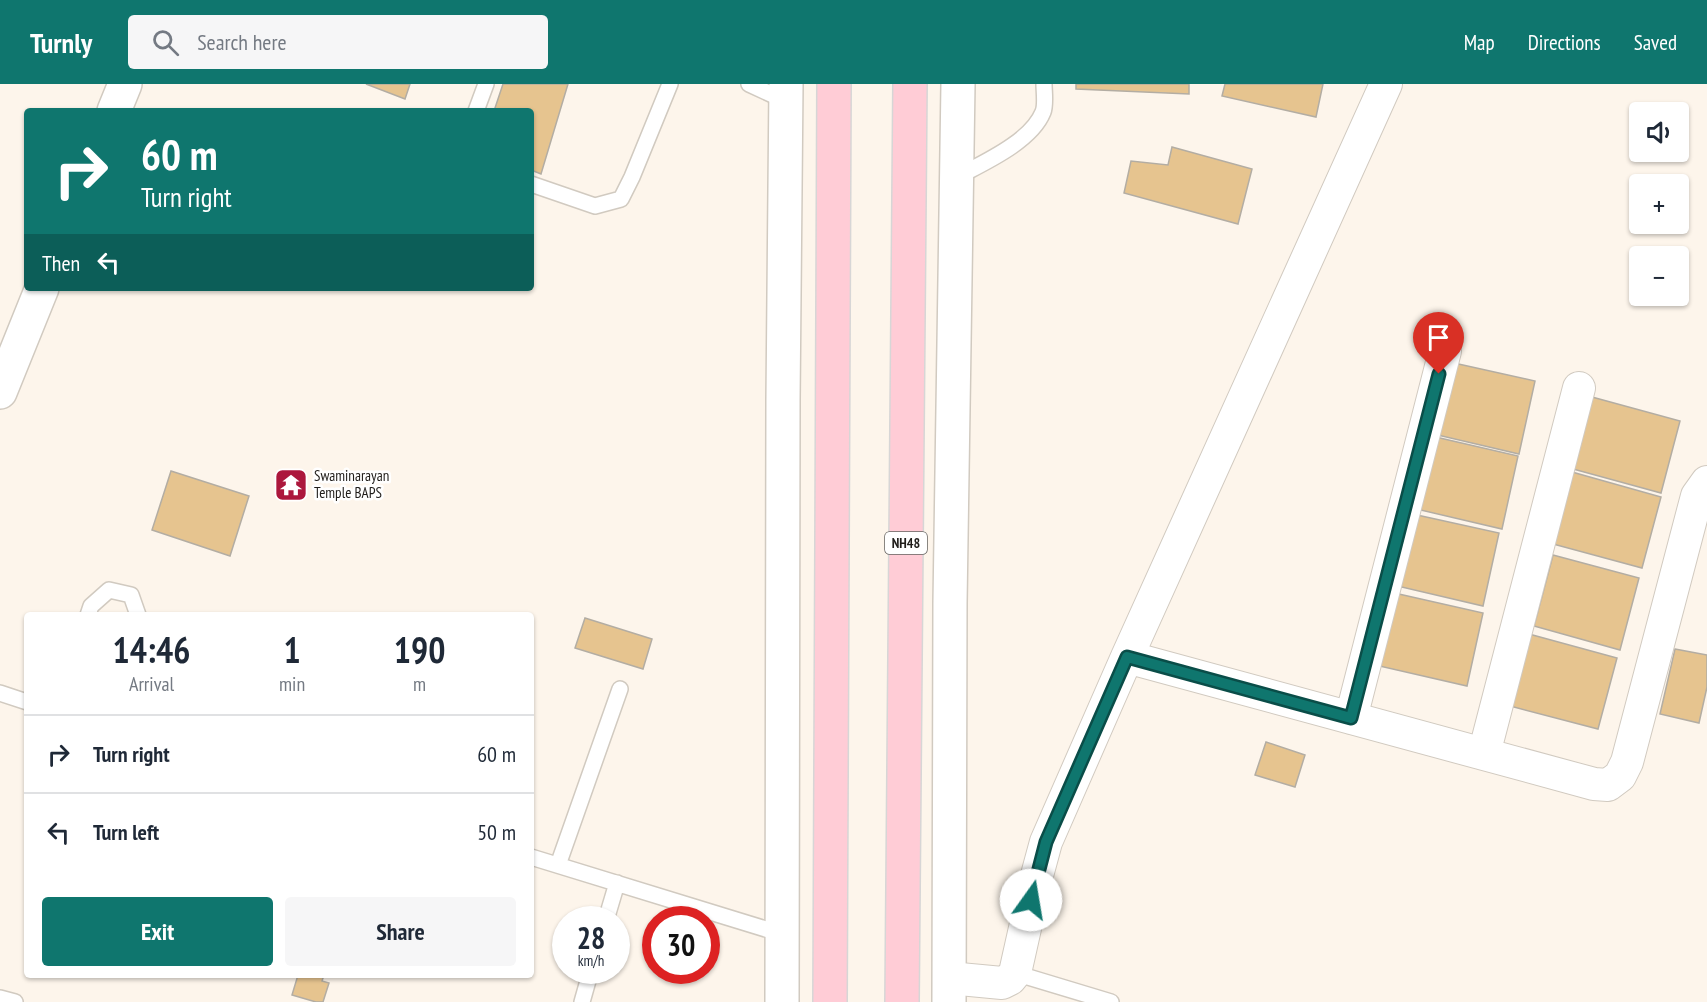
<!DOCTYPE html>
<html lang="en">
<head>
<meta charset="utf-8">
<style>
  body { margin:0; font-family:"PT Sans Narrow",sans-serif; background:#f6f6f7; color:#1f2937; height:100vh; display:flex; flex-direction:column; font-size:22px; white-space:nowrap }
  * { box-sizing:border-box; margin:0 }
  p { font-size:20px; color:#747a83 }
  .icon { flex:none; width:33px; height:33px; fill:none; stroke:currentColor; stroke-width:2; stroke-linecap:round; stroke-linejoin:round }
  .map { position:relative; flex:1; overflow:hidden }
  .side { position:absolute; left:24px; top:528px; width:510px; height:366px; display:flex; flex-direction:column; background:#fff; border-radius:6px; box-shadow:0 2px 4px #0004 }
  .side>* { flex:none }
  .guide { position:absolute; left:24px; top:24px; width:510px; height:183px; border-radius:6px; box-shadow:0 2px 4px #0004; background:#0f766e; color:#fff; overflow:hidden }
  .fabs { position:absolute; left:1629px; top:18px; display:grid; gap:12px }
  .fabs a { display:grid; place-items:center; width:60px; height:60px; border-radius:6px; background:#fff; box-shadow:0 2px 4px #0004; font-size:30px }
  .speed { position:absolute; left:552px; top:822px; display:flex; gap:12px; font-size:30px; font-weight:700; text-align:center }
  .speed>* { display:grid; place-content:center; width:78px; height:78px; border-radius:50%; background:#fff; box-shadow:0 2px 4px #0004; line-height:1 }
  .speed small { font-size:15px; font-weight:400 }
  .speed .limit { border:9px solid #d22; background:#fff; color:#111 }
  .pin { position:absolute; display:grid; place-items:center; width:51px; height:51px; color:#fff; margin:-62px -26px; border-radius:50% 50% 50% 0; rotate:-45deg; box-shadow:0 0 6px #0007 }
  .pin .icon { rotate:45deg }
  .me { position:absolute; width:66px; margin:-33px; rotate:13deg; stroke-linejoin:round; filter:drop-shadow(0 0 4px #0008) }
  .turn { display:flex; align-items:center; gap:21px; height:126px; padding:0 18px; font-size:27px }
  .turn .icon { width:78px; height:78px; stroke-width:2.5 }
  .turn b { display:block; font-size:42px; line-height:51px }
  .then { display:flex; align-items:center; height:57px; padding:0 18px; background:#0003; gap:12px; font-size:22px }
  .eta { display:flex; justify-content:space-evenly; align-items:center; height:102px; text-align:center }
  .eta b { font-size:36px; font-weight:800; line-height:42px }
  .action { display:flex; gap:12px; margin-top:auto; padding:12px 18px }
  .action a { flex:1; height:69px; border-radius:6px; background:#0f766e; color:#fff; font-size:24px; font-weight:800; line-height:69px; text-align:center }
  .action a+a { background:#f6f6f7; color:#1f2937 }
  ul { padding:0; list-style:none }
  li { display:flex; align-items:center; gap:18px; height:78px; padding:0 18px; border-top:2px solid #e0e1e3 }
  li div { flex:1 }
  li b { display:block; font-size:22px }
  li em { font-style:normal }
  header { display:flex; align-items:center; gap:36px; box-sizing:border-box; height:84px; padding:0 30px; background:#0f766e; color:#fff }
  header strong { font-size:28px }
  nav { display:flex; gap:33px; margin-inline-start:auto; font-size:21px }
  .search { width:420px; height:54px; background:#f6f6f7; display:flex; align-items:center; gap:15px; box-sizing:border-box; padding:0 21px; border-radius:6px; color:#747a83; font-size:22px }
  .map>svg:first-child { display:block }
  .building { fill:#e6c48f; stroke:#b3ada3; stroke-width:1.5 }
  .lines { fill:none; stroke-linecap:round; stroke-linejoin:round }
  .service-casing { stroke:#d1cac0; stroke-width:18 }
  .minor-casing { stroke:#d1cac0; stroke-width:34 }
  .tertiary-casing { stroke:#d1cac0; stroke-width:36 }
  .trunk-casing { stroke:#d7d6d6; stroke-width:36 }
  .service { stroke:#fff; stroke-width:15 }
  .minor { stroke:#fff; stroke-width:32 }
  .tertiary { stroke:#fff; stroke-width:33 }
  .trunk { stroke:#ffccd6; stroke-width:33 }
  .route-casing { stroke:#0a4d48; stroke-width:15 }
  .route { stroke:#0f766e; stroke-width:10 }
  .labels { text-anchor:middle; stroke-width:5; stroke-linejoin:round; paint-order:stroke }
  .shield { fill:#fff; stroke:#63615f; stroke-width:1.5 }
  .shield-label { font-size:14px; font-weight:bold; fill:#201d1a }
  .poi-label { font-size:15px; fill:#201d1a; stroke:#fff; text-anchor:start }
</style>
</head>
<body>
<header>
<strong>Turnly</strong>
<div class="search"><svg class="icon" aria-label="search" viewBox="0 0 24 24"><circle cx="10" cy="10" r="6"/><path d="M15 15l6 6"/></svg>Search here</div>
<nav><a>Map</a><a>Directions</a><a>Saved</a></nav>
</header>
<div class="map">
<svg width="1707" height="918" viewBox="0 0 1707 918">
  <rect width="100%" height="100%" fill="#fdf5eb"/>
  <path class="building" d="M366,0H410L405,15Z
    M503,0H568L541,90L531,86V27H494Z
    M1076,0H1189V10L1076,5Z
    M1225,0H1323L1316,33L1222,12Z
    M1172,63L1252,85L1238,140L1124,109L1131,77L1168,81Z
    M1445,277L1535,297L1519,370L1429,349Z
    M1592,313L1680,337L1661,409L1573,385Z
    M1427,351L1518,372L1502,445L1412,424Z
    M171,387L249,412L230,472L152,446Z
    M1572,388L1661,413L1642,484L1553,460Z
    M1408,429L1499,449L1483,522L1393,501Z
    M1553,471L1639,494L1620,566L1534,542Z
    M1390,508L1483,529L1467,602L1375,581Z
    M585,534L652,555L643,585L575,564Z
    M1529,550L1617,574L1598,645L1510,622Z
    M1675,565L1707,571V603L1699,639L1660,630Z
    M1266,658L1305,671L1295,703L1255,691Z
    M298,891H324L322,897L329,899L323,918H316L292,911Z"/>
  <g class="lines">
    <g class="service-casing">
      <path id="service" d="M749,0L786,17
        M476,27L486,0
        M957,93C983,79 1031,58 1043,28C1046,21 1044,8 1044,0
        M531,100L595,122L621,115L632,93L670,0
        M88,531L91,522L109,506L131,511L138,531
        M0,609L27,618
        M531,773L782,850
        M558,781L620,605
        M606,836L617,799
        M1015,889L1111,918
        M0,914L15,918
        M582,918L591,886"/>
    </g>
    <g class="minor-casing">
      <path id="minor" d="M1127,573L1594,700L1608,701L1620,692L1627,678L1697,412L1707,398
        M1351,634L1445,267
        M1484,670L1579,304
        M949,894L1002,899L1010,895L1015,889L1036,795L1046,758L1127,573L1386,0"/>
    </g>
    <g class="tertiary-casing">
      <path id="tertiary" d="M114,27L125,0
        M0,308L42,204
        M782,918L783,316L786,0
        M949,918L950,519L958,0"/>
    </g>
    <g class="trunk-casing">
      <path id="trunk" d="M830,918L834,0
        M902,918L910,0"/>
    </g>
    <use href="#service" class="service"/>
    <use href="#minor" class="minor"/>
    <use href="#tertiary" class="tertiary"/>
    <use href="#trunk" class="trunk"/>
  </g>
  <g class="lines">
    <g class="route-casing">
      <path id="route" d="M1031,816L1046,758L1127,573L1351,634L1439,290"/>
    </g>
    <use href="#route" class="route"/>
  </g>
  <defs>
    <g id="temple-square" transform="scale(1.725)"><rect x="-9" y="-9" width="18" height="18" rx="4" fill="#ac173c" stroke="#fff"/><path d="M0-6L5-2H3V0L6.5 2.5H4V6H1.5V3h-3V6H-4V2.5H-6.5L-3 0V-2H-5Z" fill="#fff"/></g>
  </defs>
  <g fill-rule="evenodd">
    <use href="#temple-square" x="291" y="401"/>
  </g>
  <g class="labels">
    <rect class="shield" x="885" y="448" width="42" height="22" rx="4.5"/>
    <g class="shield-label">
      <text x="906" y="464">NH48</text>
    </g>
    <g class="poi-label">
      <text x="314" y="397">Swaminarayan<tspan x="314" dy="17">Temple BAPS</tspan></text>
    </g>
  </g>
</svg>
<div class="fabs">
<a><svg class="icon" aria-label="sound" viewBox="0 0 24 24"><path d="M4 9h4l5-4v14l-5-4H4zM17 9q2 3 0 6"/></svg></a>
<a>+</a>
<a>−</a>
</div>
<div class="speed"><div>28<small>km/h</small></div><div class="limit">30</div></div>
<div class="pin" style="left:1439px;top:290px;background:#d93025"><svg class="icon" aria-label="arrive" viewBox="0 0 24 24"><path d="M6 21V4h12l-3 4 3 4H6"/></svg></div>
<svg class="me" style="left:1031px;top:816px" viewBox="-20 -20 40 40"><circle r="19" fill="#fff"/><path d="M0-13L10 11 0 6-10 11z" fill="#0f766e"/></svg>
<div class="guide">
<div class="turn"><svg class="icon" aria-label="right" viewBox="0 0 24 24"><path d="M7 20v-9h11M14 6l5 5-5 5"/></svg><div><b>60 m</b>Turn right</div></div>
<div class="then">Then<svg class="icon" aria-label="left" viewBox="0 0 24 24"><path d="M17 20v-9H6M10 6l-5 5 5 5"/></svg></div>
</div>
<section class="side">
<div class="eta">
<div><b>14:46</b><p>Arrival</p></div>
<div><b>1</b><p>min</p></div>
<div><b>190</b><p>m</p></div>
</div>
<ul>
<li><svg class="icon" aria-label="right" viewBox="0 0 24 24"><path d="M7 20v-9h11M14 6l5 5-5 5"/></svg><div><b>Turn right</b></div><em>60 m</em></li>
<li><svg class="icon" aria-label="left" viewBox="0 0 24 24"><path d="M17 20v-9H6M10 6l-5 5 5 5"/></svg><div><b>Turn left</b></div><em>50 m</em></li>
</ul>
<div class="action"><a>Exit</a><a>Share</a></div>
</section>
</div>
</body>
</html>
